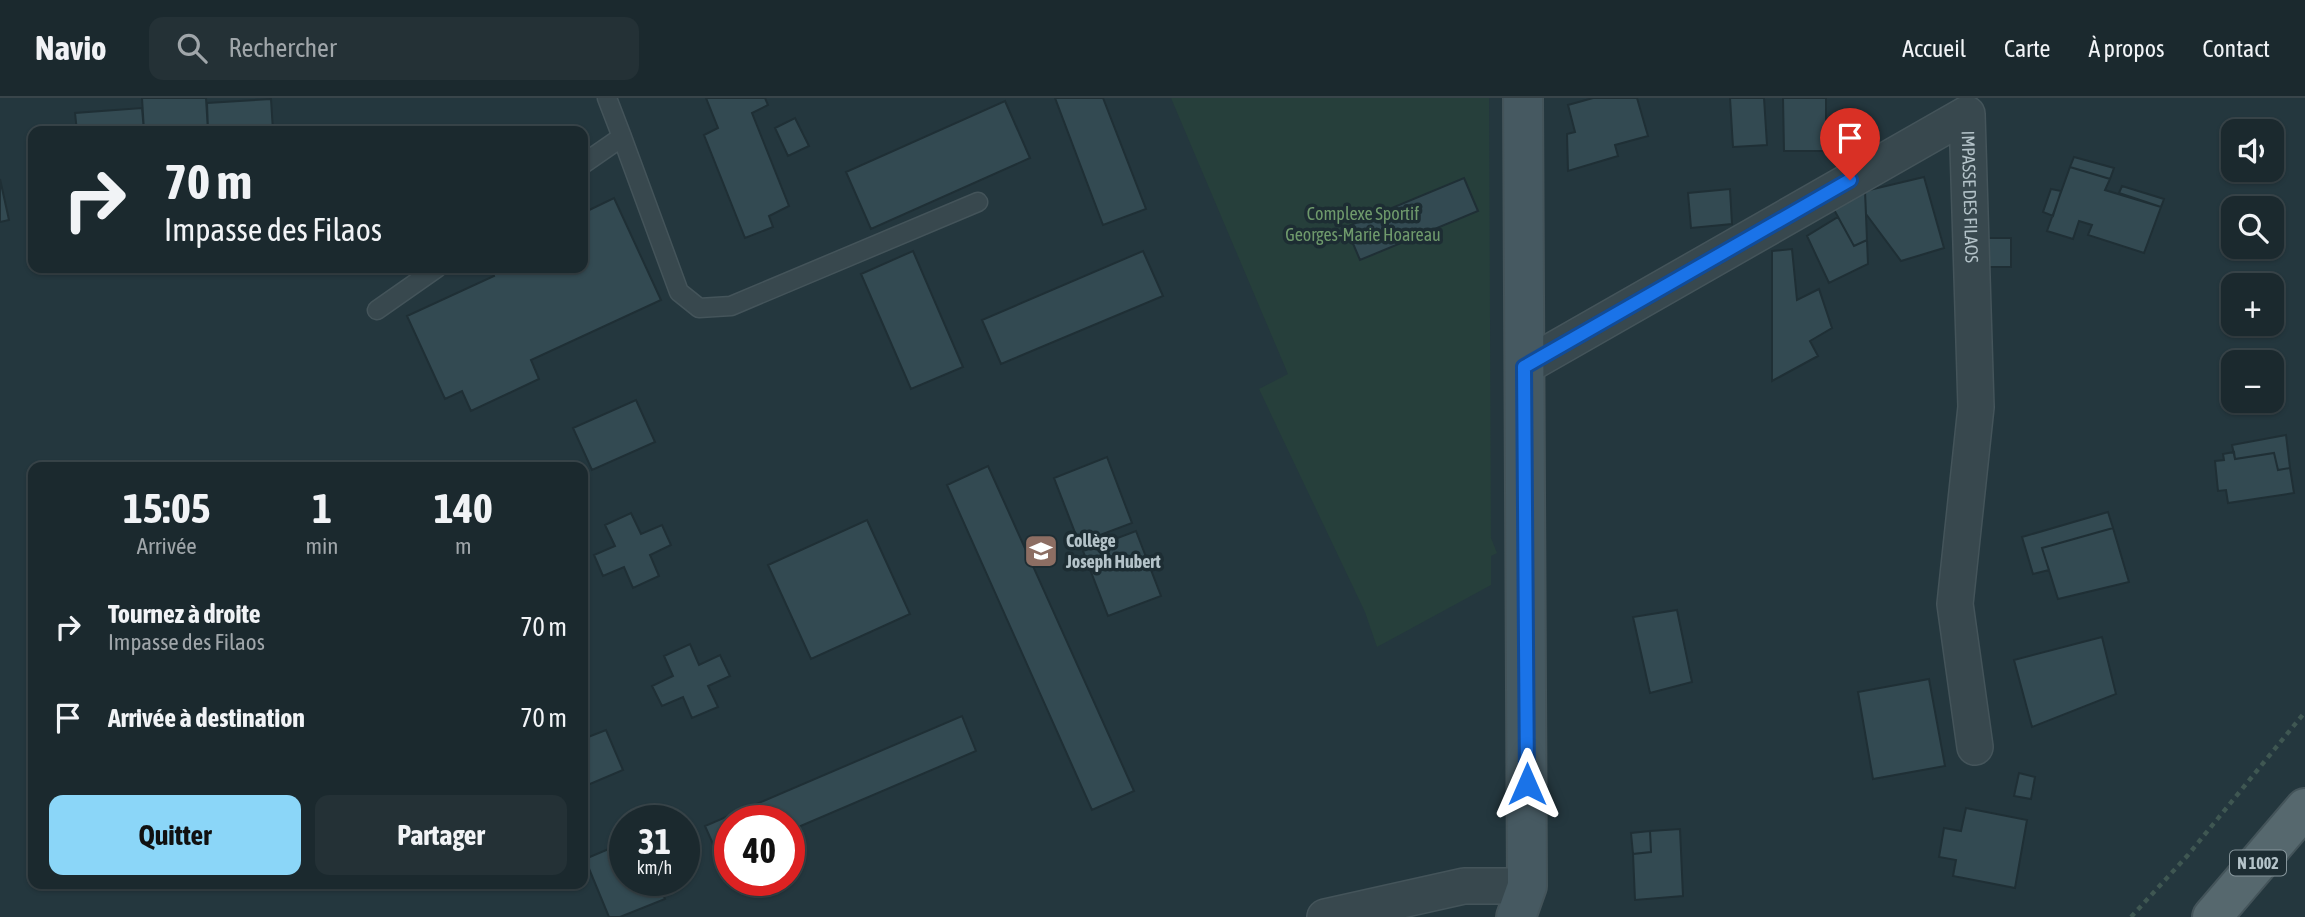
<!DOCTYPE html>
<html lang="fr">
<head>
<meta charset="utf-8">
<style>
  body { margin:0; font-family:"Asap Condensed",sans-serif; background:#243136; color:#f1f3f6; height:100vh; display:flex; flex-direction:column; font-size:26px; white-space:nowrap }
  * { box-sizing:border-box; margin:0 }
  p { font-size:23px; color:#a0a6aa }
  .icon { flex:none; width:38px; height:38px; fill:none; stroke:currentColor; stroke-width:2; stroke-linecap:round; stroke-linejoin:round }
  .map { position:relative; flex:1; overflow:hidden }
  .panel { position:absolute; left:28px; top:364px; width:560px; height:427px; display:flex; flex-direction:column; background:#1b292e; border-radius:14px; box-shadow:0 2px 5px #0004,0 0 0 2px #39454a }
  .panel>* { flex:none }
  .guide { position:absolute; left:28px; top:28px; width:560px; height:147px; border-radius:14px; box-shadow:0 2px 5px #0004,0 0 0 2px #39454a; background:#1b292e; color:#f1f3f6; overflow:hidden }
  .fabs { position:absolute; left:2221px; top:21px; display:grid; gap:14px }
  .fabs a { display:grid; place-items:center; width:63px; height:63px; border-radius:14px; background:#1b292e; box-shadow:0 2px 5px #0004,0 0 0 2px #39454a; font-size:35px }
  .speed { position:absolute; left:609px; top:707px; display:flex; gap:14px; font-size:35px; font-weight:700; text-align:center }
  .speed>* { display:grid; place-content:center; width:91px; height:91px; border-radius:50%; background:#1b292e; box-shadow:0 2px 5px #0004,0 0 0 2px #39454a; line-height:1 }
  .speed small { font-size:18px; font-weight:400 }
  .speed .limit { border:10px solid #d22; background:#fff; color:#111 }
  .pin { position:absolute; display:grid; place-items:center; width:60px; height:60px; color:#fff; margin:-72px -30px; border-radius:50% 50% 50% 0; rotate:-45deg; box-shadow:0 0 7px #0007 }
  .pin .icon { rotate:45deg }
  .me { position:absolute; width:77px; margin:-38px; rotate:0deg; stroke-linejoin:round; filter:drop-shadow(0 0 5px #0008) }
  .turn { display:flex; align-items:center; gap:24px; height:147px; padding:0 21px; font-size:32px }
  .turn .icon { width:91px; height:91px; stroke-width:2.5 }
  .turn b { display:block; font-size:49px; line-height:60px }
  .eta { display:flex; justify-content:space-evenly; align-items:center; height:119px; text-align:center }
  .eta b { font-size:42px; font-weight:700; line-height:49px }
  .cta { display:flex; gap:14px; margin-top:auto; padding:14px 21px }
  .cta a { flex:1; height:80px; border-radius:14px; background:#8bd6f8; color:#111; font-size:28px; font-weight:700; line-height:80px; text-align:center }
  .cta a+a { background:#243136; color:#f1f3f6 }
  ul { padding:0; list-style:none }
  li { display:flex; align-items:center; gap:21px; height:91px; padding:0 21px }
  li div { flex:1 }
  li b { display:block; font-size:26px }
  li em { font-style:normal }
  header { display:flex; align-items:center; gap:42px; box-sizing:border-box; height:98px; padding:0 35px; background:#1b292e; border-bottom:2px solid #39454a }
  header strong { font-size:33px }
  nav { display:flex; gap:38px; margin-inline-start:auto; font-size:24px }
  .search { width:490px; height:63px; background:#243136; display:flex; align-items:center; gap:18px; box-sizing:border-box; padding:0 24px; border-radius:14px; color:#a0a6aa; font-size:26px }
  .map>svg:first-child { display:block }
  .green { fill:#263f3b }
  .building { fill:#334a52; stroke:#1f2f35; stroke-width:2 }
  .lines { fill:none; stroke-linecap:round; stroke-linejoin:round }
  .lane-casing { stroke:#44545a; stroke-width:21 }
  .street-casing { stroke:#44545a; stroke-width:38 }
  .secondary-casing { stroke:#44545a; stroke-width:42 }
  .primary-casing { stroke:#44545a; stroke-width:42 }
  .path { stroke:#3f5752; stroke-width:4.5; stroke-dasharray:5 5; stroke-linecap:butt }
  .lane { stroke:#38484e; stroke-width:18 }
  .street { stroke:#38484e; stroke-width:35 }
  .secondary { stroke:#465961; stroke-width:38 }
  .primary { stroke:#56686e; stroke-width:38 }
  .route-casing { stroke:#114b97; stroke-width:18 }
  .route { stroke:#1a73e8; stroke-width:12 }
  .labels { text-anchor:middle; stroke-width:7; stroke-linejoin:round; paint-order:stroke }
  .shield { fill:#1d2d33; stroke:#87969c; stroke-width:2 }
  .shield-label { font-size:16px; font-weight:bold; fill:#b4c3c9 }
  .street-label { font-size:18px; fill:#b4c3c9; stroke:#1d2d33 }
  .park-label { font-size:18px; fill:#6f9a6c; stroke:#1d2d33 }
  .poi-label { font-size:18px; font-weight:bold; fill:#b4c3c9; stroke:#1d2d33; text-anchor:start }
</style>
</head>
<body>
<header>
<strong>Navio</strong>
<div class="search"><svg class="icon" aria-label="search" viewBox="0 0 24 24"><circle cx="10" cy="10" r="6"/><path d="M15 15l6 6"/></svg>Rechercher</div>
<nav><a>Accueil</a><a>Carte</a><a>À propos</a><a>Contact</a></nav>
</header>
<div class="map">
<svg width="2305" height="819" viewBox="0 0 2305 819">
  <rect width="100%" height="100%" fill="#24373e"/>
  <path class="green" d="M1171,0H1489L1491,440L1497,455L1491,458V487L1377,549L1365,514L1259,291L1288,276Z"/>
  <path class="building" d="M142,0H206L208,33H144Z
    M706,0H765L768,7L752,15L789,108L769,118L773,129L745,140L704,37L718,30Z
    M1055,0H1103L1146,111L1103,127Z
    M1593,0H1637L1648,38L1615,47L1618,58L1568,73L1567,36L1575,34L1568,7Z
    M1730,0H1764L1767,47L1733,49Z
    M1783,0H1826V53H1784Z
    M271,1L273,33H208L207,5Z
    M1005,3L1030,60L871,131L846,74Z
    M142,10L144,33H77L75,15Z
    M795,20L809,48L788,58L775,30Z
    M2074,59L2114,70L2110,81L2070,69Z
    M2070,69L2110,81L2105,92L2161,109L2144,155L2088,137L2092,127L2079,123L2073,141L2047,133Z
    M1924,79L1944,150L1901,163L1866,116L1865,93Z
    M1464,80L1478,113L1360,162L1346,129Z
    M0,81L9,122L0,124Z
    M2122,88L2164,101L2161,109L2119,95Z
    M1730,91L1732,126L1691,130L1688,95Z
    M2051,91L2061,93L2053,118L2043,114Z
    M1865,93L1867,142L1854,148L1832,108Z
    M614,100L661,202L531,262L539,281L471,313L462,293L445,301L407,218L494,178L491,170H583V115Z
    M1838,119L1854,148L1867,142L1868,166L1829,185L1807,138Z
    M1982,140H2011V169H1982Z
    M1792,151L1797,202L1819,191L1832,230L1810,243L1818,258L1772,283V153Z
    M913,153L963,269L911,291L861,176Z
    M1143,153L1163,198L1001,266L982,222Z
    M636,302L655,344L592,372L573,330Z
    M2286,337L2290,370L2278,372L2274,355L2235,361L2232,347Z
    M2234,354L2235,361L2274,355L2278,372L2290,370L2294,395L2228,405L2226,392L2218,393L2215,363L2224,362L2223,356Z
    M1107,359L1132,425L1079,445L1054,380Z
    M988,368L1134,693L1092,712L947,387Z
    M2108,414L2113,430L2042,450L2049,472L2033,476L2022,439Z
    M631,415L641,436L662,427L671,447L650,457L659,478L633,490L624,469L603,478L594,457L615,448L605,427Z
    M867,422L910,516L811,561L768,467Z
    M2113,430L2129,484L2058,501L2042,450Z
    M1136,433L1161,498L1108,518L1083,453Z
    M1677,512L1692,584L1650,595L1633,519Z
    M2102,539L2116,596L2032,629L2014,562Z
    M690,546L699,567L720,557L730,578L708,588L718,609L692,620L683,599L662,608L652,588L673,578L664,558Z
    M1929,581L1945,668L1873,681L1858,594Z
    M962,618L976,653L789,733V723H730V758L720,762L705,728Z
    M606,632L623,672L583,689V641Z
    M2019,675L2035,679L2031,701L2014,698Z
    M1966,710L2027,722L2015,790L1953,778L1956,762L1939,759L1944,730L1961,733Z
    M1680,731L1683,798L1635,802L1633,756L1651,754L1650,733Z
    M1650,733L1651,754L1633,756L1631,735Z
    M625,744V782H657L665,801L620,819H609L585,761Z"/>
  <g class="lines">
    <g class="lane-casing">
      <path id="lane" d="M622,39L679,194L699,210L731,208L978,104
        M583,66L622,39L607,0
        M377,212L437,170"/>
    </g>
    <g class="street-casing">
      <g id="street">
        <path id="s1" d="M1524,269L1967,16L1976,309L1955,506L1975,649"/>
        <path d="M1325,819L1464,788H1527"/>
      </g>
    </g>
    <g class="secondary-casing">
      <path id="secondary" d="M1516,819L1527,788L1523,0"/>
    </g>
    <g class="primary-casing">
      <path id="primary" d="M2212,819L2305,710"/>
    </g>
    <path class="path" d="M2131,819L2188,757L2305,614"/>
    <use href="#lane" class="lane"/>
    <use href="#street" class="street"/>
    <use href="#secondary" class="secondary"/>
    <use href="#primary" class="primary"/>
  </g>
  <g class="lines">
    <g class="route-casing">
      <path id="route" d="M1527,686L1524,269L1850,82"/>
    </g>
    <use href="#route" class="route"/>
  </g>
  <defs>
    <g id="school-square" transform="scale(1.75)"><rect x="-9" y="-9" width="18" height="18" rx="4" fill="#8d6e63" stroke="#1d2d33"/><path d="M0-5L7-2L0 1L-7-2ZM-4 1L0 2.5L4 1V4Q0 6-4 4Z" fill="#fff"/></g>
  </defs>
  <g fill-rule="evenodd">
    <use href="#school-square" x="1041" y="453"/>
  </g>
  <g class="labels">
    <rect class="shield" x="2230" y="752.5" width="56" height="25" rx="5"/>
    <g class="shield-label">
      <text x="2258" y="771">N 1002</text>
    </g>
    <g class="street-label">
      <text dy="6" stroke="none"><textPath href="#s1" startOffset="593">IMPASSE DES FILAOS</textPath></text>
    </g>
    <g class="park-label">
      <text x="1363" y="122">Complexe Sportif<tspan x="1363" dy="21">Georges-Marie Hoareau</tspan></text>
    </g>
    <g class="poi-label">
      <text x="1066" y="449">Collège<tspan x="1066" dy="21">Joseph Hubert</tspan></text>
    </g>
  </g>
</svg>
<div class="fabs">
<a><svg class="icon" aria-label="sound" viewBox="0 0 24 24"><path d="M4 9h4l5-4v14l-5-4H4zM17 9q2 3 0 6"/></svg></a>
<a><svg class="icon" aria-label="search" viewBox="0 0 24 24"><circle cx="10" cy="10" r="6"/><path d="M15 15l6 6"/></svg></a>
<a>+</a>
<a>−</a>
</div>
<div class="speed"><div>31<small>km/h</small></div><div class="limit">40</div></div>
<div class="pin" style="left:1850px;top:82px;background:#d93025"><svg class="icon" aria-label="arrive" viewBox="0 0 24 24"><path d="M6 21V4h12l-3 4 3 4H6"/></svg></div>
<svg class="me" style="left:1527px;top:686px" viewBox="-20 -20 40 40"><path d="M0-17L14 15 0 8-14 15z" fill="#1a73e8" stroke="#fff" stroke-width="4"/></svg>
<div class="guide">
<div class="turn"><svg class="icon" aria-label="right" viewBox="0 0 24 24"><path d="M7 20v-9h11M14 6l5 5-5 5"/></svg><div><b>70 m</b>Impasse des Filaos</div></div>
</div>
<section class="panel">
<div class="eta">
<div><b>15:05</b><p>Arrivée</p></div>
<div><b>1</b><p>min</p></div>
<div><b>140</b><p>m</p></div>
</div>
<ul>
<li><svg class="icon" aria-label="right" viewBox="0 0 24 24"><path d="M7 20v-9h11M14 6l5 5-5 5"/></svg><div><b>Tournez à droite</b><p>Impasse des Filaos</p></div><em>70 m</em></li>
<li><svg class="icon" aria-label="arrive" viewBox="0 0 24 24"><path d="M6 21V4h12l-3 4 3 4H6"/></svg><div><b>Arrivée à destination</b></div><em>70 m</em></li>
</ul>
<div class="cta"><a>Quitter</a><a>Partager</a></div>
</section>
</div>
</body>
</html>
